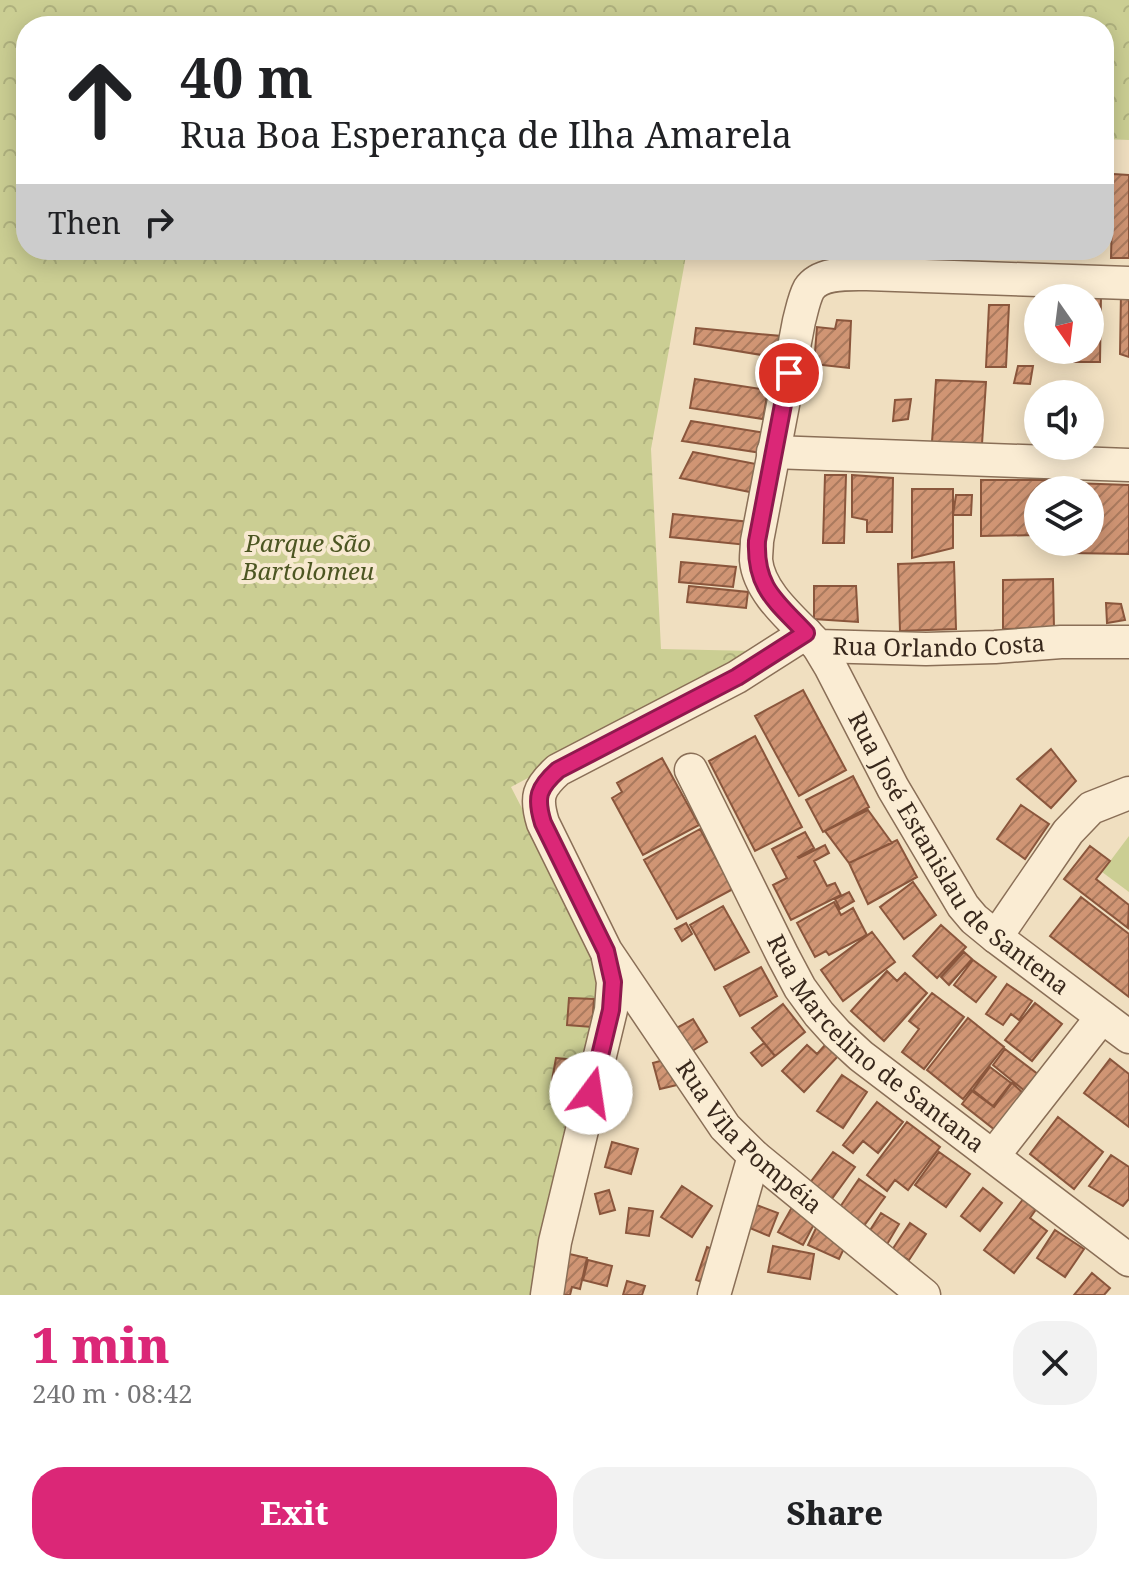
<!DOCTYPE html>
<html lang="en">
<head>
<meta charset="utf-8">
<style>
  body { margin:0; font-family:"Noto Serif",serif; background:#f2f2f2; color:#202124; height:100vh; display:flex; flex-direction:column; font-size:30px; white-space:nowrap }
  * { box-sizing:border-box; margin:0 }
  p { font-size:26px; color:#757577 }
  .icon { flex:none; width:44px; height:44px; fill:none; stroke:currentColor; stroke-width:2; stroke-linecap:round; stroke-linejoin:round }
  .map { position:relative; height:1295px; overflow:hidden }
  .details { display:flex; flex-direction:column; background:#fff; flex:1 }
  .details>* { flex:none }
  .banner { position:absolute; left:16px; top:16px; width:1098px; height:244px; border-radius:32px; box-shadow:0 4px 20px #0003; background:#fff; color:#202124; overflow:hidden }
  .needle { width:52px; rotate:166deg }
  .buttons { position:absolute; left:1024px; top:284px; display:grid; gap:16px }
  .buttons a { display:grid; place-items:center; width:80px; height:80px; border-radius:50%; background:#fff; box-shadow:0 4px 20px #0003; font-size:40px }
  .pin { position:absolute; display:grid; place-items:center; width:68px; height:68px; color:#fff; margin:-34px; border:4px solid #fff; border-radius:50%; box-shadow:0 2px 8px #0007 }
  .me { position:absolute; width:88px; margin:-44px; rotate:14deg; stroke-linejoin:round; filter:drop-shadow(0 0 6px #0008) }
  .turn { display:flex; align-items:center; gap:28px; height:168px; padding:0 32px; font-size:36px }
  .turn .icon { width:104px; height:104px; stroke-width:2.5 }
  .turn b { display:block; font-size:56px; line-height:68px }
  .then { display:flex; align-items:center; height:76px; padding:0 32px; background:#0003; gap:16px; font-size:30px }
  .round { display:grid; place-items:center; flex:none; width:84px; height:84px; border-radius:32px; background:#f2f2f2 }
  .head { display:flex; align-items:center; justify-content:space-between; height:136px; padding:0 32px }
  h1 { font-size:48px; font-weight:800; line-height:60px; color:#db2777 }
  .button { display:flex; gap:16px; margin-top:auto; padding:16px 32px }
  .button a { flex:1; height:92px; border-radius:32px; background:#db2777; color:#fff; font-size:32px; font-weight:800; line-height:92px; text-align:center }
  .button a+a { background:#f2f2f2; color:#202124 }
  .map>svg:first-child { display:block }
  .green { fill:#cbce93 }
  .forest { fill:url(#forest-crowns) }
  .building { fill:url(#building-hatch); stroke:#8a563c; stroke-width:2 }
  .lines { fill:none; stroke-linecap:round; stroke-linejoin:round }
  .minor-casing { stroke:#8a6f57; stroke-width:35 }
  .minor { stroke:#faecd3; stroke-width:32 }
  .route-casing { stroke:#8e194d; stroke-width:20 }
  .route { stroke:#db2777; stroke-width:14 }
  .labels { text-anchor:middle; stroke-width:8; stroke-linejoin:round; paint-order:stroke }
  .park-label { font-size:24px; font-style:italic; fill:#4c5622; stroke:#f7e9d0 }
  .street-label { font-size:24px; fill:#38281c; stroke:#f7e9d0 }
</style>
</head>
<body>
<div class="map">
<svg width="1129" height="1295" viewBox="0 0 1129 1295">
  <defs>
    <pattern id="forest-crowns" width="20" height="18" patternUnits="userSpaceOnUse" patternTransform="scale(2)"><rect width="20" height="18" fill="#cbce93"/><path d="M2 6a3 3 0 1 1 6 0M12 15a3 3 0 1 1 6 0" fill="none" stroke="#afb17e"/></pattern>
    <pattern id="building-hatch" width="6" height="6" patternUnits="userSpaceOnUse" patternTransform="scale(2)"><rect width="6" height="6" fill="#d09574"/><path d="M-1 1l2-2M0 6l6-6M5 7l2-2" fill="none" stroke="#aa7a5e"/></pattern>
  </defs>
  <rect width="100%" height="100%" fill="#f0dfc0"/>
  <path class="green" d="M1129,836V892L1102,872Z"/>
  <path class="forest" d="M0,0H1129V140L1104,139V26H26V250H687L651,449L661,649L756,651L720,676L511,787L598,956L605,978L541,1295H0Z"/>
  <path class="building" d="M1113,174L1129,175V258H1111Z
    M984,250H1006V258L984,257Z
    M1129,291V357L1120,354L1121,292Z
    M1101,295L1100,362H1074V350H1090V298H1074V296Z
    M989,305H1009L1006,367H986Z
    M837,320L851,321L849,368L814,364L817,327L835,329Z
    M696,328L781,336L774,357L694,344Z
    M1018,366H1033L1030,384L1014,383Z
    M695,379L768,390L763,419L690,408Z
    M936,380L986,382L982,444L932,442Z
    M911,399L908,419L893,421L895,400Z
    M691,421L765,433L762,453L682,441Z
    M693,452L756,464L750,492L680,478Z
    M825,475H846L844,543H823Z
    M852,475L893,478L892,532H867V520L852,517Z
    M1063,479L1062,490H1051L1048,480Z
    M981,480H1048V490H1038V535L981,536Z
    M1072,483L1129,485V554L1070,553L1071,542H1090V490H1072Z
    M912,489H953V548L912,558Z
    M956,495H972L971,515H953Z
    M673,514L750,522L747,545L670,537Z
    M681,562L736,567L733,587L679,582Z
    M954,562L956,629L900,631L898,564Z
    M1053,579L1054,628L1003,629V580Z
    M689,586L748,592L746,608L687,602Z
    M814,586H856L858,622L814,619Z
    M1106,603L1121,604L1125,620L1107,623Z
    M803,690L846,770L799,796L755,716Z
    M755,736L802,827L755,851L709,761Z
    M1051,749L1076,781L1051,808L1017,779Z
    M662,758L699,825L643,855L612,798L622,792L617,783Z
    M853,776L869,807L823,832L806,800Z
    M1021,805L1049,824L1025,859L997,839Z
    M868,810L892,843L849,863L825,831Z
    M700,829L733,889L677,919L644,860Z
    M805,832L814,848L798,857L799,858L825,845L829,853L814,861L827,886L835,883L841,895L791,920L773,885L787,878L772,849Z
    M897,840L917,877L868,904L849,863Z
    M1090,846L1110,861L1096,879L1129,905L1128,928L1064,879Z
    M913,882L936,915L904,939L880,907Z
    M849,892L854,901L840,909L835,899Z
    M1081,897L1129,934V997L1050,936Z
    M834,902L841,915L853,908L867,935L829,955L826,951L815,957L797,923Z
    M723,906L749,952L715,970L690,925Z
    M686,923L692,934L682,941L675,929Z
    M941,925L966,947L937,978L913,956Z
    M872,932L895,962L843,1001L821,970Z
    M964,952L972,959L949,985L941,977Z
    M973,960L996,977L976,1002L954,985Z
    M761,967L777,996L740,1016L724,987Z
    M887,971L897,981L905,973L927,993L884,1041L851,1011Z
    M1007,984L1032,1001L1019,1020L1011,1014L1003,1025L986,1014Z
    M932,993L964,1017L924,1069L902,1052L919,1029L909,1021Z
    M569,998L594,999L592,1027L567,1025Z
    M1035,1003L1062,1024L1032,1061L1005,1040Z
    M783,1004L805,1032L775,1056L752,1028Z
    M968,1018L1004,1047L963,1099L927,1070Z
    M693,1019L707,1042L687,1054L673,1030Z
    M764,1043L775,1056L762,1066L751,1053Z
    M826,1044L839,1055L804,1092L782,1071L807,1045L817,1054Z
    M1005,1049L1039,1075L1026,1092L993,1065Z
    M556,1058L576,1060L573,1083L552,1080Z
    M671,1058L677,1085L660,1089L653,1063Z
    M1110,1059L1129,1074V1127L1084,1093Z
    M990,1067L1011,1083L993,1106L973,1090Z
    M842,1075L867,1092L843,1128L817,1111Z
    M1012,1083L1023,1093L995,1130L962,1104L972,1091L994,1107Z
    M877,1102L903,1122L878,1153L863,1141L853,1153L843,1145Z
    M1058,1117L1103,1152L1074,1189L1030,1154Z
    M907,1122L940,1147L908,1190L895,1180L887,1191L867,1175Z
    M612,1142L638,1149L631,1174L605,1167Z
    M833,1152L855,1167L831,1200L809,1184Z
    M939,1152L970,1174L946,1207L915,1185Z
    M1111,1155L1129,1167V1199L1123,1206L1089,1186Z
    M859,1179L885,1197L861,1230L836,1213Z
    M682,1186L712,1206L692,1237L661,1217Z
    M983,1188L1002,1203L980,1231L961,1216Z
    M609,1190L615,1210L600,1214L595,1194Z
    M1024,1198L1037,1208L1030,1218L1047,1231L1014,1273L984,1250Z
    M796,1200L820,1213L803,1245L778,1232Z
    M754,1204L778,1213L769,1236L745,1226Z
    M629,1208L653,1211L649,1236L626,1233Z
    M881,1213L899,1224L886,1246L867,1235Z
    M910,1223L926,1234L909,1260L892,1250Z
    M817,1226L848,1240L839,1259L808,1245Z
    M1055,1230L1084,1249L1065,1277L1037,1258Z
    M773,1246L814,1254L810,1279L768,1272Z
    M707,1247L720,1252L710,1285L696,1280Z
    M565,1253L587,1258L580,1289L572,1287L570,1295H563Z
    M588,1260L612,1266L607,1286L583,1280Z
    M1092,1273L1110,1288L1104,1295H1074Z
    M627,1281L645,1286L642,1295H623Z"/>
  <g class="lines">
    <g class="minor-casing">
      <g id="minor">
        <path id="s1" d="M1129,283L867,274C849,274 820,272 809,289C804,298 802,310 799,321L757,541C757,547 756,553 756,560C759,594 796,622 818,646L926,649L995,647L1061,642H1129"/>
        <path d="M773,452L1129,465"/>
        <path id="s2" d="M806,633L737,677L558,770C538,788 535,797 543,823L606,951L725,1127L754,1156L924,1295"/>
        <path id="s3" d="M818,646L830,666L893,788L963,906L974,919L996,937L1129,1037"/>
        <path id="s4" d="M691,770L783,956L800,988L819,1014L837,1034L861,1056L1129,1260"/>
        <path d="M996,937L1068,832L1091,808L1129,793"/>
        <path d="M994,1155L1102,1017"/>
        <path d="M547,1295L555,1242L611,1010L613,982L608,958"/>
        <path d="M714,1295L754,1156"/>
      </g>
    </g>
    <use href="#minor" class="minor"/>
  </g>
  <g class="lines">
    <g class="route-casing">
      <path id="route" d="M591,1093L611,1010L613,982L606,951L543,823C535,797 538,788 558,770L737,677L806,633C776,601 755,588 757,541L789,373"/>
    </g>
    <use href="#route" class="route"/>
  </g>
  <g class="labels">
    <g class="park-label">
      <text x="308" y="552">Parque São<tspan x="308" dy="28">Bartolomeu</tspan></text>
    </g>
    <g class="street-label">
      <text dy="8" stroke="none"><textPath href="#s1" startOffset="830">Rua Orlando Costa</textPath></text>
      <text dy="8" stroke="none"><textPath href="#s3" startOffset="254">Rua José Estanislau de Santena</textPath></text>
      <text dy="8" stroke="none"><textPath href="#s4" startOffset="336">Rua Marcelino de Santana</textPath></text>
      <text dy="8" stroke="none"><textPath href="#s2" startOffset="722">Rua Vila Pompéia</textPath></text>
    </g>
  </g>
</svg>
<div class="buttons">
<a><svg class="needle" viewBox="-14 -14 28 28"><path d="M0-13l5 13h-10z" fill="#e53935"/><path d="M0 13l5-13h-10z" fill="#757577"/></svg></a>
<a><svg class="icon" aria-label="sound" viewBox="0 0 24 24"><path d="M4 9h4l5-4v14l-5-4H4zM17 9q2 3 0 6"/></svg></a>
<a><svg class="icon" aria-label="layers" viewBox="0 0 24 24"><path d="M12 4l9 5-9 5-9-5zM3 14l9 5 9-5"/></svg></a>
</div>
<div class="pin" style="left:789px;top:373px;background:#d93025"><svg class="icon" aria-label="arrive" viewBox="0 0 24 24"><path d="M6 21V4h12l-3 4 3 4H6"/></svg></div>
<svg class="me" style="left:591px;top:1093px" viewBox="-20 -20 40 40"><circle r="19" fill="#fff"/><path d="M0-13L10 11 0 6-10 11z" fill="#db2777"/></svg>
<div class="banner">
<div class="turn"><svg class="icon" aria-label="ahead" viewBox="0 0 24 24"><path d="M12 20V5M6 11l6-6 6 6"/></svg><div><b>40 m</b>Rua Boa Esperança de Ilha Amarela</div></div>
<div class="then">Then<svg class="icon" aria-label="right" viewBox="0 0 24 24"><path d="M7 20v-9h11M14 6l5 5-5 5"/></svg></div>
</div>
</div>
<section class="details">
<div class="head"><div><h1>1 min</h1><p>240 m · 08:42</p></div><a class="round"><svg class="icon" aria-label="close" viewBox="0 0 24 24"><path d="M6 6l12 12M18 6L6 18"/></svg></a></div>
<div class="button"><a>Exit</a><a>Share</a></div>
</section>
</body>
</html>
